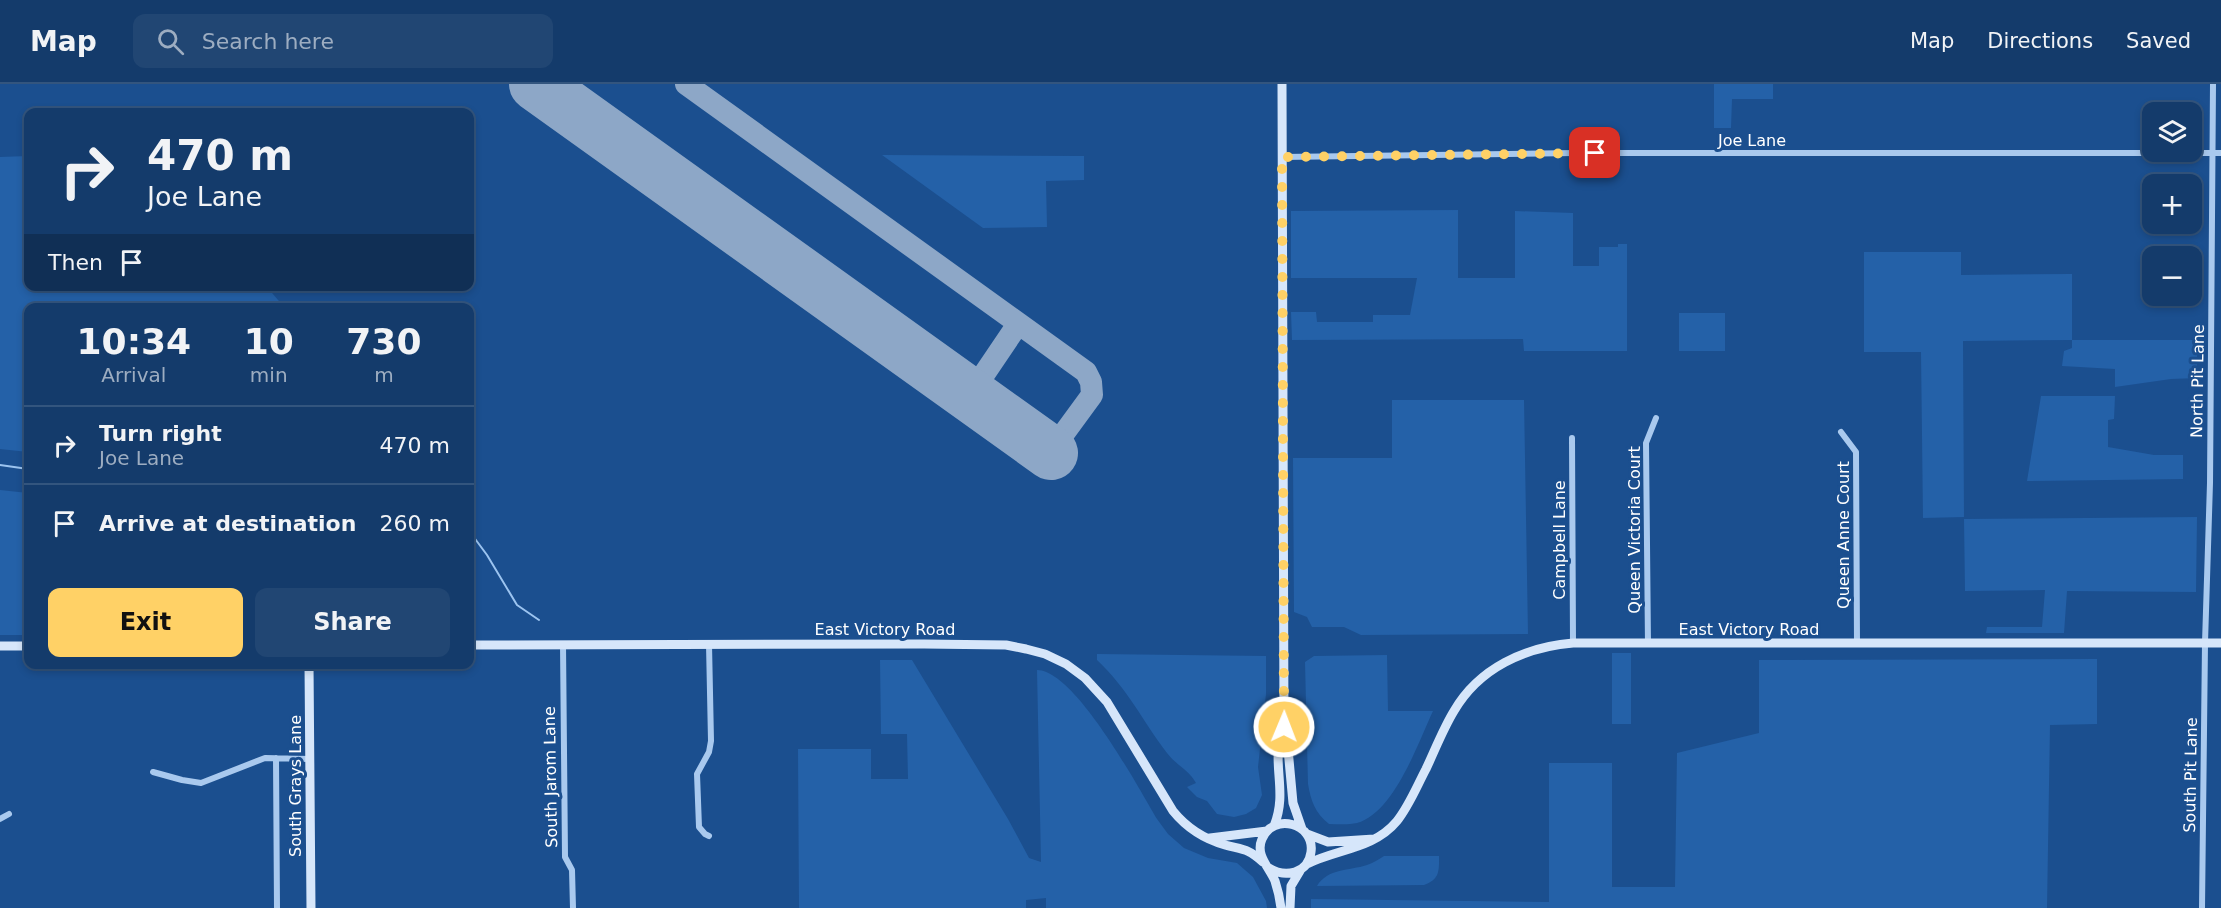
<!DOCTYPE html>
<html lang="en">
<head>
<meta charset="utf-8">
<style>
  body { margin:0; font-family:"DejaVu Sans",sans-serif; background:#214673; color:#f1f3f6; height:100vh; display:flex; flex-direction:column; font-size:22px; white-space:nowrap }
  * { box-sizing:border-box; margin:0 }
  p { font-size:20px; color:#9dadc1 }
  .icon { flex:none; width:33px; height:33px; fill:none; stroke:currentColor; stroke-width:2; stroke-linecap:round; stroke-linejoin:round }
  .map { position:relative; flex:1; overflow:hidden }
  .panel { position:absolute; left:24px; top:219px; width:450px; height:366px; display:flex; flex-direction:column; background:#143b6b; border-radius:12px; box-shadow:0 3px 9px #0003,0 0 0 2px #33557e }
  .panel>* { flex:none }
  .top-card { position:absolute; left:24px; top:24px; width:450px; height:183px; border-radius:12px; box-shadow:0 3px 9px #0003,0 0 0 2px #33557e; background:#143b6b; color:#f1f3f6; overflow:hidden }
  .buttons { position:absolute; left:2142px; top:18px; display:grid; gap:12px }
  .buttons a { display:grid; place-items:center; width:60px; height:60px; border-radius:12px; background:#143b6b; box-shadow:0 3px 9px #0003,0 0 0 2px #33557e; font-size:30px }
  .pin { position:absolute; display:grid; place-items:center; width:51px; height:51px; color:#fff; margin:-26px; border-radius:12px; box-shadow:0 3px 9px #0006 }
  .me { position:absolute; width:66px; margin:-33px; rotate:1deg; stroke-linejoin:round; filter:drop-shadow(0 0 4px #0008) }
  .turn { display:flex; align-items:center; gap:21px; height:126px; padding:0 24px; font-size:27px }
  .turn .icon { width:78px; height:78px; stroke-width:2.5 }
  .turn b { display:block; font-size:42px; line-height:51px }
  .then { display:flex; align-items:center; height:57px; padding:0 24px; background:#0003; gap:12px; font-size:22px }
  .eta { display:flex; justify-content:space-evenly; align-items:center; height:102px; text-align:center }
  .eta b { font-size:36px; font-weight:800; line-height:42px }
  .primary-button { display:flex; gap:12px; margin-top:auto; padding:12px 24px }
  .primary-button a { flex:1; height:69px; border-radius:12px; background:#ffd166; color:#111; font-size:24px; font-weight:800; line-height:69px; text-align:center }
  .primary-button a+a { background:#214673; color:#f1f3f6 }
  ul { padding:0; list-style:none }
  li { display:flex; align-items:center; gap:18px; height:78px; padding:0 24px; border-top:2px solid #33557e }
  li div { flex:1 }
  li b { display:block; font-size:22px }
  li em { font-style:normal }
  header { display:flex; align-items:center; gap:36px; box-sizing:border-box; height:84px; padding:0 30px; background:#143b6b; border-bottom:2px solid #33557e }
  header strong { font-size:28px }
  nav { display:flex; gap:33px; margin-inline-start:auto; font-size:21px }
  .search { width:420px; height:54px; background:#214673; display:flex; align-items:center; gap:15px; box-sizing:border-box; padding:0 21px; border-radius:12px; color:#9dadc1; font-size:22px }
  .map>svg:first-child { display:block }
  .green { fill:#2461a8 }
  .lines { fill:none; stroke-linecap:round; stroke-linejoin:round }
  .stream { stroke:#9cc4f0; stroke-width:2 }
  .taxiway { stroke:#8da7c7; stroke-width:22 }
  .runway { stroke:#8da7c7; stroke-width:54 }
  .street { stroke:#a9c9ee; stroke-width:6 }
  .secondary { stroke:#d6e6fa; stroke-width:9 }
  .route { stroke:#ffd166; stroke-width:10; stroke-dasharray:0 18 }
  .labels { text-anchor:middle; stroke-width:6; stroke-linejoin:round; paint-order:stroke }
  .street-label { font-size:16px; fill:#fff; stroke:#1b4f8f }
</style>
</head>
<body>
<header>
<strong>Map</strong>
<div class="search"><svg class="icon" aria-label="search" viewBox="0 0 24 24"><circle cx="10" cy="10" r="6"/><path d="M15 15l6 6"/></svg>Search here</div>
<nav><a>Map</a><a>Directions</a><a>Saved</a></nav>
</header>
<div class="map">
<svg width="2221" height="824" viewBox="0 0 2221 824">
  <rect width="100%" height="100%" fill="#1b4f8f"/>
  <path class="green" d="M1714,0H1773V15H1732L1731,44H1714Z
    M882,71L1084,72V96L1046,97L1047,143L983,144Z
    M28,72V202L267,203L284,223L28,224V368L0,365V73Z
    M1458,126V194H1515V127L1573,129V182H1599V163H1618V160H1627V267H1524L1523,255L1292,256L1291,228H1316L1317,238H1373V231H1410L1417,194H1291V127Z
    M1864,168H1961V191L2072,190V256H2197V294L2171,295L2115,303V285L2062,282L2064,267L2072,264V256L1963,257L1964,433L1923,434L1921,268H1864Z
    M1679,229H1725V267H1679Z
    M2041,312H2115L2114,335L2108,336V363L2154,371H2183V395L2027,397Z
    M1392,316H1524L1528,550L1361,551L1344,543H1312L1307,533L1294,528L1293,374H1392Z
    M0,406L28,409V551H0Z
    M2197,433L2196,508L2067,507L2064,549H1986L1987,543H2042L2045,506L1965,507L1964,435Z
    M1612,569H1631V640H1612Z
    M1097,570L1266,572V610L1258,683L1262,711L1256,724L1246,730L1234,733L1217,730L1207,717L1197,713L1187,703L1196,699C1189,686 1176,681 1167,669C1142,636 1128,605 1097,576Z
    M1387,571L1388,627H1433C1418,659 1394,729 1357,739C1348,741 1338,740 1329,740C1315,729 1311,717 1308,700L1305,578L1314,572Z
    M2097,575V640L2050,641L2047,824H1311V815L1549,818V679H1612V803H1675L1677,669L1759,649V576Z
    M880,576H912L1008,735L1029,774L1041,778L1037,586C1075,586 1138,703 1157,735L1168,750L1184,764L1208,774L1237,779L1253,793L1266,817L1267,824H1046V814L1026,816V824H799L798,665H871V695H908L907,650H881Z
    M1384,772H1439C1439,787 1440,795 1424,801L1317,802C1328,784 1349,787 1367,781C1373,779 1379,775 1384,772Z"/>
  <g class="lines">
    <path class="stream" d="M0,381L28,385
      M470,448L487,471L517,521L539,536"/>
    <path class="taxiway" d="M686,0L1086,288L1091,298L1092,311L1062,352L1042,362
      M970,311L1018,240"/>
    <path class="runway" d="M536,0L1051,369"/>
    <path class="street" d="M1282,73L1575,69H2221
      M1841,348L1856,368L1857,559
      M1572,354L1573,559
      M563,560L565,773L572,786L573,824
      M1648,560L1646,359L1656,334
      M276,674L277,824
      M153,688L182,696L201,699L265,674L310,675
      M0,735L9,730
      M709,752L705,750L699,743L697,690L709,668L711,657L709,560
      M2202,824L2205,559L2210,399L2213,0"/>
    <path class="secondary" d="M1282,0L1284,643L1287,654L1293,719L1302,745
      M470,561L924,560L1006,561L1026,565L1045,570L1066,580L1085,594L1107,618L1173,727C1186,743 1204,755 1225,761C1244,766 1247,764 1263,778
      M0,562H28
      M309,580L311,824
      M1274,742C1289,706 1269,677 1284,643
      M1307,750L1328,758L1374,755
      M1210,754L1267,747
      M1307,780C1337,765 1374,765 1397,737C1409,722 1417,702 1426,685C1435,666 1443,645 1454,627C1479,584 1525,563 1573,559H2221
      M1269,784C1285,794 1308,790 1311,768C1315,739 1273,728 1262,755C1255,771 1269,783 1275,797C1278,806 1280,815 1281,824
      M1290,824L1291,802L1300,787"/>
  </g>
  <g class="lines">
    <path class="route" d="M1284,643L1282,73L1595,69"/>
  </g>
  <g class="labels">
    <g class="street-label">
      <text x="1752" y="62">Joe Lane</text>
      <text transform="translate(2197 297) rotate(-89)" y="6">North Pit Lane</text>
      <text transform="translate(1634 446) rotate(-90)" y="6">Queen Victoria Court</text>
      <text transform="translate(1843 451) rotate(-90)" y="6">Queen Anne Court</text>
      <text transform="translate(1559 456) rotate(-90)" y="6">Campbell Lane</text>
      <text x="885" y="551">East Victory Road</text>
      <text x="1749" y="551">East Victory Road</text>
      <text transform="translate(2190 691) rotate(-89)" y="6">South Pit Lane</text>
      <text transform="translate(550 693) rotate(-91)" y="6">South Jarom Lane</text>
      <text transform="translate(295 702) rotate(-90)" y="6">South Grays Lane</text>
    </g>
  </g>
</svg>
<div class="buttons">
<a><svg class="icon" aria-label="layers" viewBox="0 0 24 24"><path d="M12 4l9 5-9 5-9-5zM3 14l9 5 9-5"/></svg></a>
<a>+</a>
<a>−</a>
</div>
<div class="pin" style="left:1595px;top:69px;background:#d93025"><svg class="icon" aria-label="arrive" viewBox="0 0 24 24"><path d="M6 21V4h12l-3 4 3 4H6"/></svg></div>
<svg class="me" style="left:1284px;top:643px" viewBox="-20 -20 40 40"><circle r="17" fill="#ffd166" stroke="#fff" stroke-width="3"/><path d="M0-11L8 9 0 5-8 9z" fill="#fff"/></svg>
<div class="top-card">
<div class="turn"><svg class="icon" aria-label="right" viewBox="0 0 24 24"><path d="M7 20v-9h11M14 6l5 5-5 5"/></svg><div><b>470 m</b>Joe Lane</div></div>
<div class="then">Then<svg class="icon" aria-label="arrive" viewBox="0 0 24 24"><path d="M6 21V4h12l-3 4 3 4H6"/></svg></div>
</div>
<section class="panel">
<div class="eta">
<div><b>10:34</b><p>Arrival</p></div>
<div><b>10</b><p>min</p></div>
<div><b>730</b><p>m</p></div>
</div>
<ul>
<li><svg class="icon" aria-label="right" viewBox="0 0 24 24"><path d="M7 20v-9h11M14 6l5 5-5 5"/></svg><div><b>Turn right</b><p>Joe Lane</p></div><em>470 m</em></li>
<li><svg class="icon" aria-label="arrive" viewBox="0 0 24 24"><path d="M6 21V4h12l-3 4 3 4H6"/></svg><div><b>Arrive at destination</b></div><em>260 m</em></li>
</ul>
<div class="primary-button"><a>Exit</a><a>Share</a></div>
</section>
</div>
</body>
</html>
